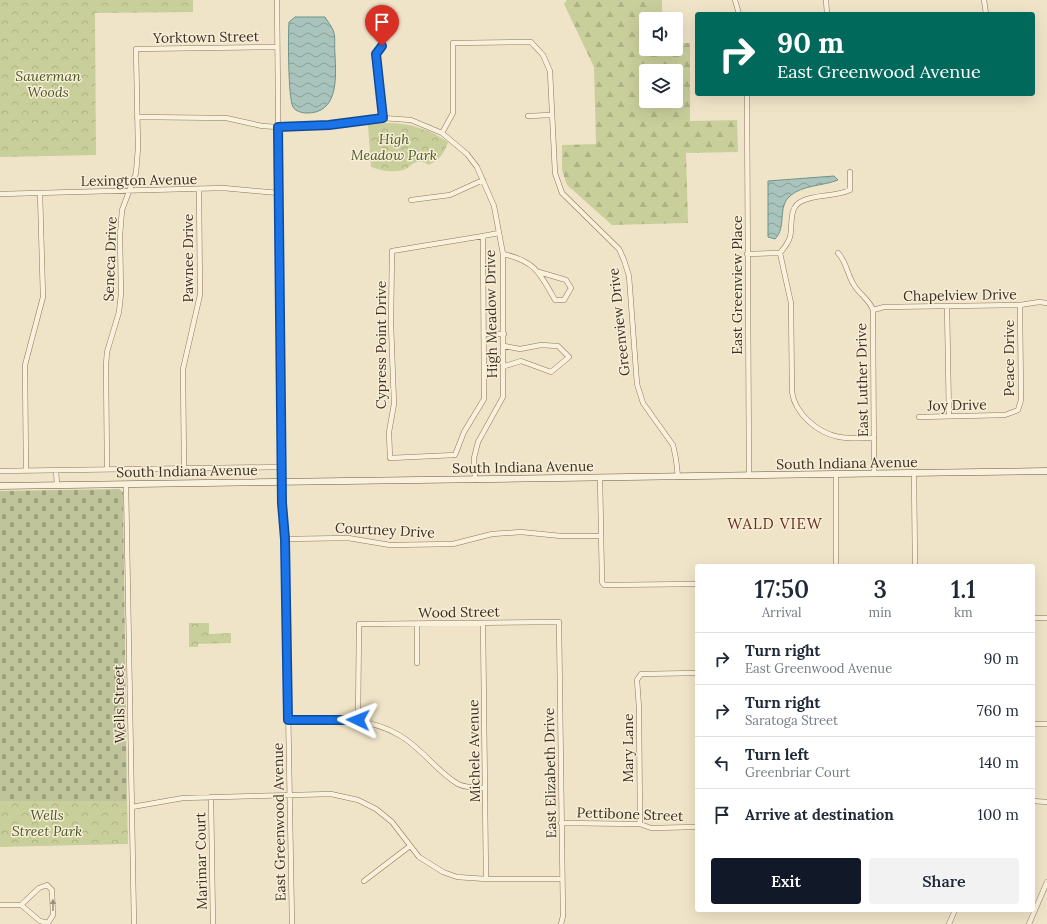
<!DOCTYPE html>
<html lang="en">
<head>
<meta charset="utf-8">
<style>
  body { margin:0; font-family:Lora,serif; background:#f2f2f3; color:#1f2937; height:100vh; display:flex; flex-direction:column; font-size:15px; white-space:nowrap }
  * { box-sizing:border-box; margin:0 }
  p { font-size:13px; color:#747a83 }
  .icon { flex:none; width:22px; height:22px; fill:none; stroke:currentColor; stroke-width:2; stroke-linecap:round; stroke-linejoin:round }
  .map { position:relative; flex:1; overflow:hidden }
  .side { position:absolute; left:695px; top:564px; width:340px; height:348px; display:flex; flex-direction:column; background:#fff; border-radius:4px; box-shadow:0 4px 16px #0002 }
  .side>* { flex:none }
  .banner { position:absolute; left:695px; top:12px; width:340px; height:84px; border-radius:4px; box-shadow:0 4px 16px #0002; background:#00695c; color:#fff; overflow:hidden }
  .controls { position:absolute; left:639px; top:12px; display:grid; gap:8px }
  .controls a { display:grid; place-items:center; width:44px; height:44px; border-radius:4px; background:#fff; box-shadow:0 4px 16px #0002; font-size:20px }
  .pin { position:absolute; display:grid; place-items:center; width:34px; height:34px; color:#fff; margin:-41px -17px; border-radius:50% 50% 50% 0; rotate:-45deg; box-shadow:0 0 4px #0007 }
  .pin .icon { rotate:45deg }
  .me { position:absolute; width:44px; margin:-22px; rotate:272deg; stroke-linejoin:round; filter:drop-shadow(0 0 3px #0008) }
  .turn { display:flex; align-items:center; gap:14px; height:84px; padding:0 16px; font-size:18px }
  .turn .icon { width:52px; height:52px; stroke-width:2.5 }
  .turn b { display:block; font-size:28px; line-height:34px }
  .eta { display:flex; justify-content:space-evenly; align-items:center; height:68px; text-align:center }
  .eta b { font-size:24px; font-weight:600; line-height:28px }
  .cta { display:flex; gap:8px; margin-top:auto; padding:8px 16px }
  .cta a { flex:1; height:46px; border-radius:4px; background:#111827; color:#fff; font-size:16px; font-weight:600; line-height:46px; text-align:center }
  .cta a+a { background:#f2f2f3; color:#1f2937 }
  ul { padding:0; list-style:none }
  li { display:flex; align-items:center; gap:12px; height:52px; padding:0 16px; border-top:1px solid #e0e1e3 }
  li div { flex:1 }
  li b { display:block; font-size:15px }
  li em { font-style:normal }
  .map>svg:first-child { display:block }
  .forest { fill:url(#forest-firs); fill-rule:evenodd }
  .cemetery { fill:url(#cemetery-stones) }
  .park { fill:url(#park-crowns) }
  .water { fill:url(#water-waves); stroke:#6f938a }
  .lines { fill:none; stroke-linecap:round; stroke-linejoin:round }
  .street-casing { stroke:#8d765c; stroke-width:5.5 }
  .secondary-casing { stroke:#6f573f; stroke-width:7 }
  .street { stroke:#faf1dc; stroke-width:4.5 }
  .secondary { stroke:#faf1dc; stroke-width:6 }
  .oneway { fill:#9c907e }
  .route-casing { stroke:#114b97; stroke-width:10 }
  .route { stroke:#1a73e8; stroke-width:7 }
  .labels { text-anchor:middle; stroke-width:3; stroke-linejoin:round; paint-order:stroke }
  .street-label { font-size:14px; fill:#3d2e20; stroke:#f7eed8 }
  .park-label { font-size:14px; font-style:italic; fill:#4d5a26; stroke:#f7eed8 }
  .neighbourhood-label { font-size:15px; letter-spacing:1px; fill:#6b2e1e; stroke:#f7eed8 }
</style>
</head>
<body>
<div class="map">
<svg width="1047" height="924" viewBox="0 0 1047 924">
  <defs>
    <pattern id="forest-firs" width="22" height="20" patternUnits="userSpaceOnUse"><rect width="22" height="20" fill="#c9cf9b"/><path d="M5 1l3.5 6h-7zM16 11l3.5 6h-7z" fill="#aeb285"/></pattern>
    <pattern id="cemetery-stones" width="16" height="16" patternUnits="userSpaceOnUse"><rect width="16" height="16" fill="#bfc49a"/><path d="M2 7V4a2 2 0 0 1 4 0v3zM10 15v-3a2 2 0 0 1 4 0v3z" fill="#9ca07d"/></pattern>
    <pattern id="park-crowns" width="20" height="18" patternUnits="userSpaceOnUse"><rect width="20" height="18" fill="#c9cf9b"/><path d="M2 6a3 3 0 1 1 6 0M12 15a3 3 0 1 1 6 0" fill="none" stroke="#aeb285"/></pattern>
    <pattern id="water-waves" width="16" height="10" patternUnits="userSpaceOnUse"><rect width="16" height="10" fill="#a9c4bc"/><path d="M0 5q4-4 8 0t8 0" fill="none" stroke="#8ba098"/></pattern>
  </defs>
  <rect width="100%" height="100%" fill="#f0e4c8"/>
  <path class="forest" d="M567,0H662V19H646V49H676V43H690V121L737,120L738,152L686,153L688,223L612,225L567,185L562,170V145L596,144L594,67L564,4ZM646,71H676V101H646Z"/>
  <path class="cemetery" d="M119,489L123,492L127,801H0V491Z"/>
  <path class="park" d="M0,0H193V12L95,13L96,155L0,157Z
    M387,123C410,123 429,129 448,142C445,153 439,160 429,165C414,156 413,167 403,170C392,173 382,171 371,167L368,125Z
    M189,623H209V634L231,633V643L198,644V647H189Z
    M0,801H127L128,844L0,847Z"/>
  <path class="water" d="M295,17H325C327,21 331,25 333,30C336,36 334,47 335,54C336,77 339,114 306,113C302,113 295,111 293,107C288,98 288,34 289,22Z
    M834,176L838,180C823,186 802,185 790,196C777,207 787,227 775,239L768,237V181Z"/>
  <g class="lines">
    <g class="street-casing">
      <path id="street" d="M277,0L282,503L285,539L292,924
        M735,0L739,14
        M826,0L827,14
        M984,0L986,14
        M382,46L376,54L383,118
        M747,94L749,476
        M528,116L551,115
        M137,117L226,118L262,126L278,127L329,125L383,118L411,120L442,133L467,154L477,167L494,206L503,254V397L478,442L474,458L475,480
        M442,133L453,113V43L531,42L543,55L550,71L555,173L562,193L619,249L624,260L629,276L637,384L643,403L673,445L676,459L678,477
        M0,194L223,188L278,193
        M411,200L450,195L483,180
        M483,236L484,399L464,432L455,455L390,458L389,432L394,404L391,324L392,251Z
        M483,236L499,233
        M780,253C784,248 788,244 790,237C793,225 788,207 802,201C816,194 835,197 850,190V172
        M838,253C847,263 847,274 854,285C859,294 870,300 873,310L874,474
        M503,254C535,261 540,273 555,300H564L571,288L566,280L539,272
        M747,254L780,253L791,303L792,392C795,414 818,433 839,437C850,439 863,438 874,438
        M947,306L949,416
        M873,310L884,307L1020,305L1039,302L1047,303
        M485,334H504
        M504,346L520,349L541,345L558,346L569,357L551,372L521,361L505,366
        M919,417L1005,415L1018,410L1021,400L1020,305
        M184,468L183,369L200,295L199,189
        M107,469L106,365L107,352L119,312L121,294L120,235L122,210L136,173L138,148L136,49L277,47
        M56,470L57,485
        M0,471L281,467
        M26,471L25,365L43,297L40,193
        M914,474L915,566
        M600,478L602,582L604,585L697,584
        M126,484L134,924
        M285,539L348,538L390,545L453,544L492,534L521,532L561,536H601
        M836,566V475
        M1033,618H1047
        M483,623L486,879
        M417,663V624
        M288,720C325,720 365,715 399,735C422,748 437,772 458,784C466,788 476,788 485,788
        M358,720L359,624L559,622L563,916L561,924
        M1033,724H1047
        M211,797L213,924
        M1033,801L1047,802
        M132,807L183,798L331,794L358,800L376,809L392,822L419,857L443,872L457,877L486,879H562
        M561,823L640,824L651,828L697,827
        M640,824L639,708L637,680L641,674L697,673
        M364,881L410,846
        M0,905H21L40,921L48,923L53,915L52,890L47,885L39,888L21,905
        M949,924L955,910
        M1029,924L1047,882"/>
    </g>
    <g class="secondary-casing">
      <path id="secondary" d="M0,486L1047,471"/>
    </g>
    <use href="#street" class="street"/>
    <use href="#secondary" class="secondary"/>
  </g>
  <defs><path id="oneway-solid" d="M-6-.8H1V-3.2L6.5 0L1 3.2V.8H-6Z"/></defs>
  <use class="oneway" href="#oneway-solid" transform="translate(53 905) rotate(-90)"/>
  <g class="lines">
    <g class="route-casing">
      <path id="route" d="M358,720H288L285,539L282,503L278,127L329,125L383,118L376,54L382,46"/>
    </g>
    <use href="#route" class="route"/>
  </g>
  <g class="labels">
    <g class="street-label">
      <text transform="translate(206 37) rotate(-1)" y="5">Yorktown Street</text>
      <text transform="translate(139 180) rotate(-1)" y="5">Lexington Avenue</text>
      <text transform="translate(188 258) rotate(-90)" y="5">Pawnee Drive</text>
      <text transform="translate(110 259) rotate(-88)" y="5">Seneca Drive</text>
      <text transform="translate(737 285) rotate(-90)" y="5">East Greenview Place</text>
      <text transform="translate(960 295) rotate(-1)" y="5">Chapelview Drive</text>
      <text transform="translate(491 314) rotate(-91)" y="5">High Meadow Drive</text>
      <text transform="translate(619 322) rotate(-96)" y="5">Greenview Drive</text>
      <text transform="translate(381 345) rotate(-90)" y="5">Cypress Point Drive</text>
      <text transform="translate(1009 358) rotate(-90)" y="5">Peace Drive</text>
      <text transform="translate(862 380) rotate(-91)" y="5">East Luther Drive</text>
      <text transform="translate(957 405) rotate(-1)" y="5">Joy Drive</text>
      <text transform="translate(847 463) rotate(-1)" y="5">South Indiana Avenue</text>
      <text transform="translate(523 467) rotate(-1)" y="5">South Indiana Avenue</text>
      <text transform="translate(187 471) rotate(-1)" y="5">South Indiana Avenue</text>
      <text transform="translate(385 530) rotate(3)" y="5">Courtney Drive</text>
      <text transform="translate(459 612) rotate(-1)" y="5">Wood Street</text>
      <text transform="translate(119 704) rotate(-91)" y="5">Wells Street</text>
      <text transform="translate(628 748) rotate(-90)" y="5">Mary Lane</text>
      <text transform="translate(474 751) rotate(-91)" y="5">Michele Avenue</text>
      <text transform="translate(550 773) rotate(-91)" y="5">East Elizabeth Drive</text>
      <text transform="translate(630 814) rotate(2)" y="5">Pettibone Street</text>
      <text transform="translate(279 822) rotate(-91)" y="5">East Greenwood Avenue</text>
      <text transform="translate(201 861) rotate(-91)" y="5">Marimar Court</text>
    </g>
    <g class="park-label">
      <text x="48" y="81">Sauerman<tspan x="48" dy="16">Woods</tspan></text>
      <text x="394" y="144">High<tspan x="394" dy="16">Meadow Park</tspan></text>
      <text x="47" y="820">Wells<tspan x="47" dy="16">Street Park</tspan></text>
    </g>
    <g class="neighbourhood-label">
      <text x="775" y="529">WALD VIEW</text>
    </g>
  </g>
</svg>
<div class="controls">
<a><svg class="icon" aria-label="sound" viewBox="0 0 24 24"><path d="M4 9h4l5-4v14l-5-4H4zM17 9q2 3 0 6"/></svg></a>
<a><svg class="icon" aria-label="layers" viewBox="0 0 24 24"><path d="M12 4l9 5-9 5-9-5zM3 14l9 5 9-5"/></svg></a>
</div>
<div class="pin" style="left:382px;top:46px;background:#d93025"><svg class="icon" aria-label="arrive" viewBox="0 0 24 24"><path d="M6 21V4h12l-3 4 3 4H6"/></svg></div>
<svg class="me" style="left:358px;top:720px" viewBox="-20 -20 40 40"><path d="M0-17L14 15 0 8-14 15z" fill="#1a73e8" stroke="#fff" stroke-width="4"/></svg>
<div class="banner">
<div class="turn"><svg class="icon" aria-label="right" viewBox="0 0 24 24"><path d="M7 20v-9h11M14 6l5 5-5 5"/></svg><div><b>90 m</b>East Greenwood Avenue</div></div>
</div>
<section class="side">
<div class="eta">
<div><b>17:50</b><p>Arrival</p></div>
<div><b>3</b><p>min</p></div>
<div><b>1.1</b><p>km</p></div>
</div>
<ul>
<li><svg class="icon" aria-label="right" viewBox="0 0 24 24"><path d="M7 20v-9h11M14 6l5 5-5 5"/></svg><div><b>Turn right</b><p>East Greenwood Avenue</p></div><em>90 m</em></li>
<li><svg class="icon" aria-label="right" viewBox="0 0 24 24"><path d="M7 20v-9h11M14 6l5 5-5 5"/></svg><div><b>Turn right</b><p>Saratoga Street</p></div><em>760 m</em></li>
<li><svg class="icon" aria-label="left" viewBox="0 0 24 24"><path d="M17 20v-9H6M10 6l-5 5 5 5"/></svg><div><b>Turn left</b><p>Greenbriar Court</p></div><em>140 m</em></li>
<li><svg class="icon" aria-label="arrive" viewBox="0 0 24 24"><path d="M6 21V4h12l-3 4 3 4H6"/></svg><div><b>Arrive at destination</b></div><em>100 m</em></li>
</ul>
<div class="cta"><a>Exit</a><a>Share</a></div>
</section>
</div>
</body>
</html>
